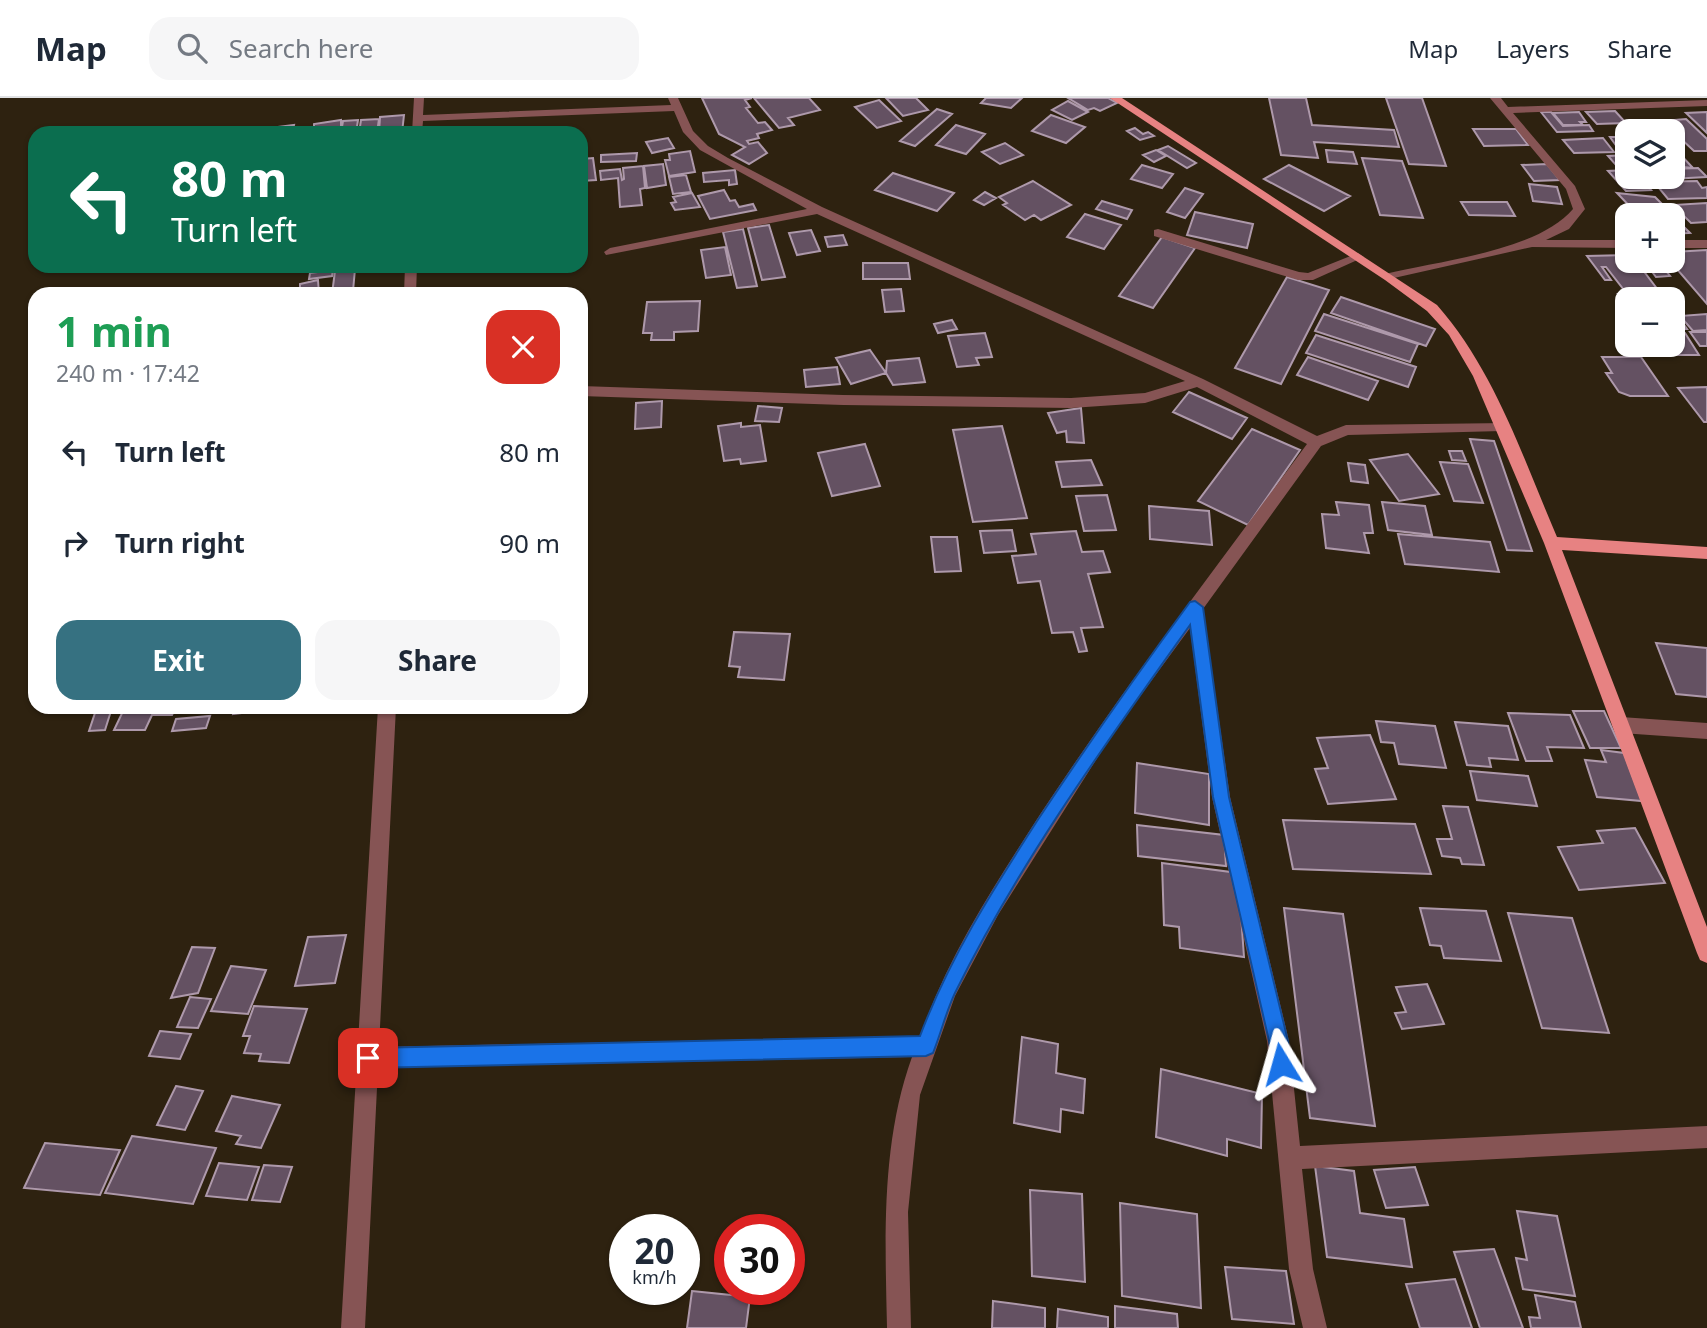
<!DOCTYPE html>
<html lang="en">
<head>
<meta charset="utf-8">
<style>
  body { margin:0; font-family:"Noto Sans",sans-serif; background:#f6f6f7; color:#1f2937; height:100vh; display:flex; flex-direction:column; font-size:26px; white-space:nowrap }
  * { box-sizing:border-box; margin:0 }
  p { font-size:23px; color:#747a83 }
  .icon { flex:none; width:38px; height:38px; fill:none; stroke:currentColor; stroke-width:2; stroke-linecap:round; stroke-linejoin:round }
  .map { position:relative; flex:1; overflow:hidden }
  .panel { position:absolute; left:28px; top:189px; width:560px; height:427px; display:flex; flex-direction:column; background:#fff; border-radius:21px; box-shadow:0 2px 5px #0004 }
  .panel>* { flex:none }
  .top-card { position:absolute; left:28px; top:28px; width:560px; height:147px; border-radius:21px; box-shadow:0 2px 5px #0004; background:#0b6e4f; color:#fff; overflow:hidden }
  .controls { position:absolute; left:1615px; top:21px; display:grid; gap:14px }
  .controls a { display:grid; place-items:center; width:70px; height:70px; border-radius:14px; background:#fff; box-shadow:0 2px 5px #0004; font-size:35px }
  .speed { position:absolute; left:609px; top:1116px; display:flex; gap:14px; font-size:35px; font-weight:700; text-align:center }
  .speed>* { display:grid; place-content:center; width:91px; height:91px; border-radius:50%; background:#fff; box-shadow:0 2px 5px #0004; line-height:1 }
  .speed small { font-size:18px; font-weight:400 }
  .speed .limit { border:10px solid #d22; background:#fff; color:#111 }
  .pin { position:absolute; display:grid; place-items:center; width:60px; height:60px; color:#fff; margin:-30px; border-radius:14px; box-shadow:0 4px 10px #0006 }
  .me { position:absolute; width:77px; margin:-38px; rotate:352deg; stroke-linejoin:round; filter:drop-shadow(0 0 5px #0008) }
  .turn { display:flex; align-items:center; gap:24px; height:147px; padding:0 28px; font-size:32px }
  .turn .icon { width:91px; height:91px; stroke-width:2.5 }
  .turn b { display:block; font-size:49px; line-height:60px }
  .round { display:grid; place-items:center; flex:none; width:74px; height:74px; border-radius:21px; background:#f6f6f7 }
  .head { display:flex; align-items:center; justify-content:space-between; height:119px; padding:0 28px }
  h1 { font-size:42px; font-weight:700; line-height:52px; color:#1e9e55 }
  .primary-button { display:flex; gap:14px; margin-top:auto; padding:14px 28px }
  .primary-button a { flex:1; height:80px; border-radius:21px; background:#367181; color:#fff; font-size:28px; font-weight:700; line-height:80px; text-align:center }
  .primary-button a+a { background:#f6f6f7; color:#1f2937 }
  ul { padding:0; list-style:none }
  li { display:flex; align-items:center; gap:21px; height:91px; padding:0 28px }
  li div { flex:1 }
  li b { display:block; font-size:26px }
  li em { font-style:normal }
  header { display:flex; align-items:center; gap:42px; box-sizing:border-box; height:98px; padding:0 35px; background:#fff; border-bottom:2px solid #e0e1e3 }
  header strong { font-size:33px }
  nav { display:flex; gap:38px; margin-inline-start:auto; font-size:24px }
  .search { width:490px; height:63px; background:#f6f6f7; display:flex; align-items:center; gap:18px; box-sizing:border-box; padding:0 24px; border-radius:21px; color:#747a83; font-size:26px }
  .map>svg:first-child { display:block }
  .building { fill:#645162; stroke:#ae99ab; stroke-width:2 }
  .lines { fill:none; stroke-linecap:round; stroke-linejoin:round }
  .minor { fill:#865454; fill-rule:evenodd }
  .major { fill:#e78282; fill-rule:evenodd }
  .route { fill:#1a73e8; stroke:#114b97; stroke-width:2 }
</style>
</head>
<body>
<header>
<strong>Map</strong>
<div class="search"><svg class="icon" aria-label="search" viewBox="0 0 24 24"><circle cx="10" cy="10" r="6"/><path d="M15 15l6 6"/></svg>Search here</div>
<nav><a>Map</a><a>Layers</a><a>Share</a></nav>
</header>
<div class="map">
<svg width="1707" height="1230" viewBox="0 0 1707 1230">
  <rect width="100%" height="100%" fill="#2e2210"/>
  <path class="building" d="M702,0H752L745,2L750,9L746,10L758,25L765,24L772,32L757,36L759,40L747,43L749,46L758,44L767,55L749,66L732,57L745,49L719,36Z
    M754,0H809L820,12L788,20L794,27L779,30Z
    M886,0H916L928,12L903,18Z
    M986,0H1022L1011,10L981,5Z
    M1068,0H1108L1117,5L1100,13L1094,10L1088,12Z
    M1269,0H1306L1312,27L1394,32L1399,49L1314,44L1318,60L1281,57Z
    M1386,0H1422L1446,68L1409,66Z
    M879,2L901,23L877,30L855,9Z
    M1068,3L1088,14L1072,22L1052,12Z
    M937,11L952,16L915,48L900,43Z
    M1615,13L1626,25L1597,26L1586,14Z
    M1541,14H1551L1563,28L1589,27L1593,33L1557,34Z
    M1579,14L1586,24H1580L1583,27H1563L1553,15Z
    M1707,14V35L1686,15Z
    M404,17L402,35H379L380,19Z
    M1051,17L1085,29L1066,45L1032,33Z
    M379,21L377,35H359L361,22Z
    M1686,21L1707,41V53H1694L1662,23Z
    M341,22V30L337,31V35H314V26Z
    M358,22L356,35H341L343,23Z
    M294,27L292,35H255V32Z
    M956,27L985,36L966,56L936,47Z
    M1135,30L1143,36L1148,34L1154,38L1140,42L1127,33Z
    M1473,31H1516L1528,47L1484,48Z
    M1610,39H1628V53H1620Z
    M668,40L674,50L652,55L646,44Z
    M1603,40L1614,54L1574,55L1563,42Z
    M1005,45L1023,57L1000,66L982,54Z
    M1168,48L1196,65L1187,70L1158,52Z
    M1156,52L1166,58L1154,64L1143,57Z
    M1326,52L1353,54L1357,66L1328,64Z
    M690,53L695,74L669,78L665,62H670L669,56Z
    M637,55L636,63L601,64V57Z
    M1673,55H1679L1693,70L1673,68Z
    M1628,57V67H1616L1608,58Z
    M593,60L596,82L581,83V61Z
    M1362,60L1402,63L1423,120L1380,117Z
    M663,66L666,87L647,90L644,68Z
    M1547,66L1560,82L1534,83L1522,67Z
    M1142,67L1173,76L1162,90L1131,81Z
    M1289,67L1350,98L1324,113L1264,81Z
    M643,68L645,90L640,91L642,107L620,109L618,80L601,82L600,73L620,71L622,82L624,81L623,70Z
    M1698,70L1707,79L1651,82L1648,79H1673V71Z
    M735,72L737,86L729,87V82L704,84L703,75Z
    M1628,72V79H1639L1651,92L1626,93L1608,73Z
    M893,75L954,95L937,113L875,92Z
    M686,77L691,94L673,96L669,79Z
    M1033,83L1071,107L1041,122L1034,117L1025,122L1003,107L1007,105L999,99Z
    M1697,83L1702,90L1707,89V100L1668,101L1654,84Z
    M1529,86L1557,89L1562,106L1533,103Z
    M1185,90L1203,96L1185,120L1167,114Z
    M724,92L730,103L735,102L739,109L753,106L756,112L710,121L698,98Z
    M985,94L996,100L984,107L974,102Z
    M692,95L700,109L675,112L671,105L676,104L673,99Z
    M1617,95L1655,99L1673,117H1638Z
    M1102,103L1132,112L1127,121L1096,111Z
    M1461,104H1507L1515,118L1469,117Z
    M1707,105V124L1691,125L1673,107Z
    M1195,114L1253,126L1247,150L1187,137Z
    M1085,116L1121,127L1104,151L1067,139Z
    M1673,118L1690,135L1673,136Z
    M769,127L785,179L762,182L748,130Z
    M743,131L757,188L737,190L723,134Z
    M811,132L820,153L797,157L789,135Z
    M843,137L847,147L828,149L825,139Z
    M1162,139L1195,150L1153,210L1119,198Z
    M725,149L731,177L706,180L701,152Z
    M1707,152V206L1670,163H1673V154Z
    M1628,157V163H1636L1658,192H1624L1606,169H1602L1611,182H1605L1587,158Z
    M1644,163H1658L1670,178L1656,179Z
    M863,165H908L910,181H863Z
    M355,171L353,193L332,196L335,173Z
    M333,172L332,178L309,181L310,175Z
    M1287,179L1329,192L1281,286L1235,270Z
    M318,182L319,196H300V186Z
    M901,191L904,213L885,214L882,192Z
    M1618,196H1662L1666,201H1628V211Z
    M1341,199L1435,231L1426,248L1331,215Z
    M700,203L698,233L674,234V242H651L652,235H643L647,204Z
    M1673,211L1687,231H1673Z
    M1324,216L1418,246L1410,264L1315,233Z
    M1707,216V232L1693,233L1680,218Z
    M952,222L957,231L938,235L934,226Z
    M1690,234H1707V248H1700Z
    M985,235L992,259L976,260L979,267L957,269L948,238Z
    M1673,235H1685L1699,257H1664L1657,247H1673Z
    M1316,237L1416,269L1408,289L1306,255Z
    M870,252L886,275L851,286L836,260Z
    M1308,259L1378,283L1368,302L1297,277Z
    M1602,259H1641L1668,298H1630L1619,294L1606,275H1612Z
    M919,260L925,284L893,287L886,275L887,263Z
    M837,269L840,286L806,289L804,272Z
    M1707,289V324H1704L1678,290Z
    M1189,294L1247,320L1232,341L1173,314Z
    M662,303L661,329L635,331L636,305Z
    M758,308L782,310L779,324L755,323Z
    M1081,310L1084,345L1067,344L1066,333L1057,335L1048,315Z
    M741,325V329L760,327L766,363L741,366L740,361L724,363L718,328Z
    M1002,328L1027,420L973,424L953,332Z
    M1252,331L1300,352L1248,427L1198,403Z
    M1470,341L1494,343L1532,453L1507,452Z
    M865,346L880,388L832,398L818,355Z
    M1449,353H1462L1466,363L1452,362Z
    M1408,356L1439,396L1399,403L1370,362Z
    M1091,362L1102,387L1062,389L1056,364Z
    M1440,364L1468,366L1483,405L1454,403Z
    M1348,365L1365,367L1368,385L1351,383Z
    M1107,397L1116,432L1084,433L1076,398Z
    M1336,404L1369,407L1373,435H1364L1369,455L1326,450L1322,416L1339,417Z
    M1382,404L1425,408L1432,437L1388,432Z
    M1149,408L1209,413L1212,447L1150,441Z
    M1012,432L1016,453L984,455L980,433Z
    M1076,433L1082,454L1103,453L1110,474L1088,476L1103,529L1081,530L1087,553L1079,554L1073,534L1052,535L1040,483L1018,485L1012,458L1036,456L1031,436Z
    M1398,436L1490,444L1499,474L1405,466Z
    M931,439H957L961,473L935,474Z
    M734,534L790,536L784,582L738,579L740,569L729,568Z
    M1656,545L1707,550V599L1676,596Z
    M125,609H176L172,617H152L145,632H114Z
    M234,609H258L257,613L233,616Z
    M111,613L105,632L89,633L95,615Z
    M1573,613H1604L1621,650H1590Z
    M1508,615L1570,617L1584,650L1547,649L1552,663H1526Z
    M210,618L206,630L172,633L176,621Z
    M1376,623L1435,628L1446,670L1399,666L1394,645L1381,644Z
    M1455,624L1508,628L1518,662L1489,660L1491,669L1467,667Z
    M1370,637L1396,701L1328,706L1315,671L1328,670L1317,640Z
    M1601,652L1624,655L1642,703L1597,699L1585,662L1606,664Z
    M1137,665L1209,676V727L1135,715Z
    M1470,673L1528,678L1537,708L1477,702Z
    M1443,708L1468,709L1484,767L1462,766L1460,760L1442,758L1437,741H1452Z
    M1283,722L1415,726L1431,776L1293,771Z
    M1137,727L1224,737L1226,768L1138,758Z
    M1635,730L1665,785L1579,792L1558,749L1603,745L1597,733Z
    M1162,765L1238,775L1244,859L1180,850L1179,829L1164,827Z
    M1284,810L1343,816L1375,1028L1310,1020Z
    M1420,810L1486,813L1501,863L1444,860L1441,848L1430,847Z
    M1508,815L1572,820L1609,935L1542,930Z
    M346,837L335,885L295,888L308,839Z
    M192,849L215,850L198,895L171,900Z
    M231,868L266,872L248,916L211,913Z
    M1427,886L1444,926L1402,931L1395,915L1406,914L1396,889Z
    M190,899L211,901L198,930L177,929Z
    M254,908L307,911L289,965L259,963L261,956L244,955L250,938H243Z
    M160,933L191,936L180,961L149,958Z
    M1022,939L1058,946L1056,975L1085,981L1083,1015L1061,1011L1060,1034L1014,1025Z
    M1161,971L1262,996L1261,1050L1227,1041V1058L1156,1039Z
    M176,988L203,993L185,1032L157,1027Z
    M232,998L280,1007L261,1050L236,1046L241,1038L216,1033Z
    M132,1038L216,1050L193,1106L105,1095Z
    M45,1045L120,1052L100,1097L24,1090Z
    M219,1065L259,1069L247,1102L206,1098Z
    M264,1067L292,1069L280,1104L252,1102Z
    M1315,1068L1354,1073L1360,1115L1404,1121L1412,1169L1327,1159Z
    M1415,1069L1428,1107L1386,1110L1374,1072Z
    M1030,1092L1082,1096L1085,1184L1032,1178Z
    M1120,1105L1197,1116L1201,1210L1122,1198Z
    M1517,1113L1557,1118L1575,1198L1523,1191L1516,1160L1527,1162Z
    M1494,1151L1523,1230H1480L1454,1154Z
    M1225,1169L1286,1173L1294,1226L1232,1221Z
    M1455,1181L1472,1230H1420L1406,1186Z
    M692,1193L750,1199L746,1230H687Z
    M1535,1197L1575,1204L1581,1230H1531L1529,1219L1540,1220Z
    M993,1203L1045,1210V1230H992Z
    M1115,1208L1177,1216L1178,1230H1115Z
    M1058,1211L1108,1219V1230H1057Z"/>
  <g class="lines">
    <path class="minor" d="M414,0H424L423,17L671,7L668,0H678L693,33L708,48L728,60L822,109L1203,281L1317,338L1346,327L1507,325L1509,328L1502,333L1348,337L1321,348L1203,511L1230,699L1289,943L1300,1048L1707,1028V1050L1302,1071L1313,1171L1327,1230H1303L1289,1171L1267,943L1212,699L1190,530L1113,635L998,817L955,898L920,997L908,1114L911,1230H887C885,1139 881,1045 912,959L378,970L365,1230H341L378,609H396L379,949L920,938C949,856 994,788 1041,715C1125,588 1217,468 1307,346L1197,289L1145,305L1071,310L843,307L581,298V288L843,297L1071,300L1145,295L1185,283L817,116L606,157L604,154L610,150L807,111L700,52L683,34L674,13L423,23L422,35H412Z
      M1490,0H1501L1508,9L1707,2V8L1513,15L1575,88L1585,111L1569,131L1546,142H1628V150L1532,149L1385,182V176C1438,163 1538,153 1573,111L1566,91Z
      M1158,131L1299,174L1308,175L1358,155L1364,159L1313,182H1298L1154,138V132Z
      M1673,142H1707V150H1673Z
      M405,168H417L416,196H404Z
      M1621,619L1707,625V641L1621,635L1615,632L1612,627L1615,622Z"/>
    <path class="major" d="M1110,0H1122L1437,207C1495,273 1523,360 1557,439L1707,449V461L1562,452L1707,829V865L1700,862L1697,855L1544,445L1473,278L1449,237L1427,213L1385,182Z"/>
  </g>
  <path class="route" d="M1195,503L1203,509L1229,699L1288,943L1290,966L1288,973L1281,976L1274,973L1269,943L1213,699L1190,527C1106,645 1019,765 955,895C946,914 941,935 933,955L926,958L368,970L361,967L358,960L361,953L368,950L920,938C949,861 992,793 1037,723C1086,649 1137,576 1190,504Z"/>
</svg>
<div class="controls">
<a><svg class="icon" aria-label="layers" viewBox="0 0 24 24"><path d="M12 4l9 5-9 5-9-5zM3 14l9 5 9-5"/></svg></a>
<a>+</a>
<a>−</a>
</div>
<div class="speed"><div>20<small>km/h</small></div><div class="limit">30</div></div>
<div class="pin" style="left:368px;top:960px;background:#d93025"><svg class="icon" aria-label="arrive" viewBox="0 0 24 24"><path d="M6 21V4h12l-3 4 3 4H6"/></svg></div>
<svg class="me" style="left:1281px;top:966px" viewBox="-20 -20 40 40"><path d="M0-17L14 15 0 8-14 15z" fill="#1a73e8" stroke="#fff" stroke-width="4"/></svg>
<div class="top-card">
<div class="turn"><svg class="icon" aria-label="left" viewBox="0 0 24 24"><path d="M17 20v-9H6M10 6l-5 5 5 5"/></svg><div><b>80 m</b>Turn left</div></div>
</div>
<section class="panel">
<div class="head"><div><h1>1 min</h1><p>240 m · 17:42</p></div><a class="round" style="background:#d93025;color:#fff"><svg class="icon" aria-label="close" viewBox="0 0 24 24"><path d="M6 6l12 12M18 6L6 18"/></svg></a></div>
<ul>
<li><svg class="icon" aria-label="left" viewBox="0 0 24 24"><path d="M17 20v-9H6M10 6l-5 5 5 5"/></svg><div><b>Turn left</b></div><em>80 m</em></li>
<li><svg class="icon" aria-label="right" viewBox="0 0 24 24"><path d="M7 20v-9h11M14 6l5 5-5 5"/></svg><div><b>Turn right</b></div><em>90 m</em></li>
</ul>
<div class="primary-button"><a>Exit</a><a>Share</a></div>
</section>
</div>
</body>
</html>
